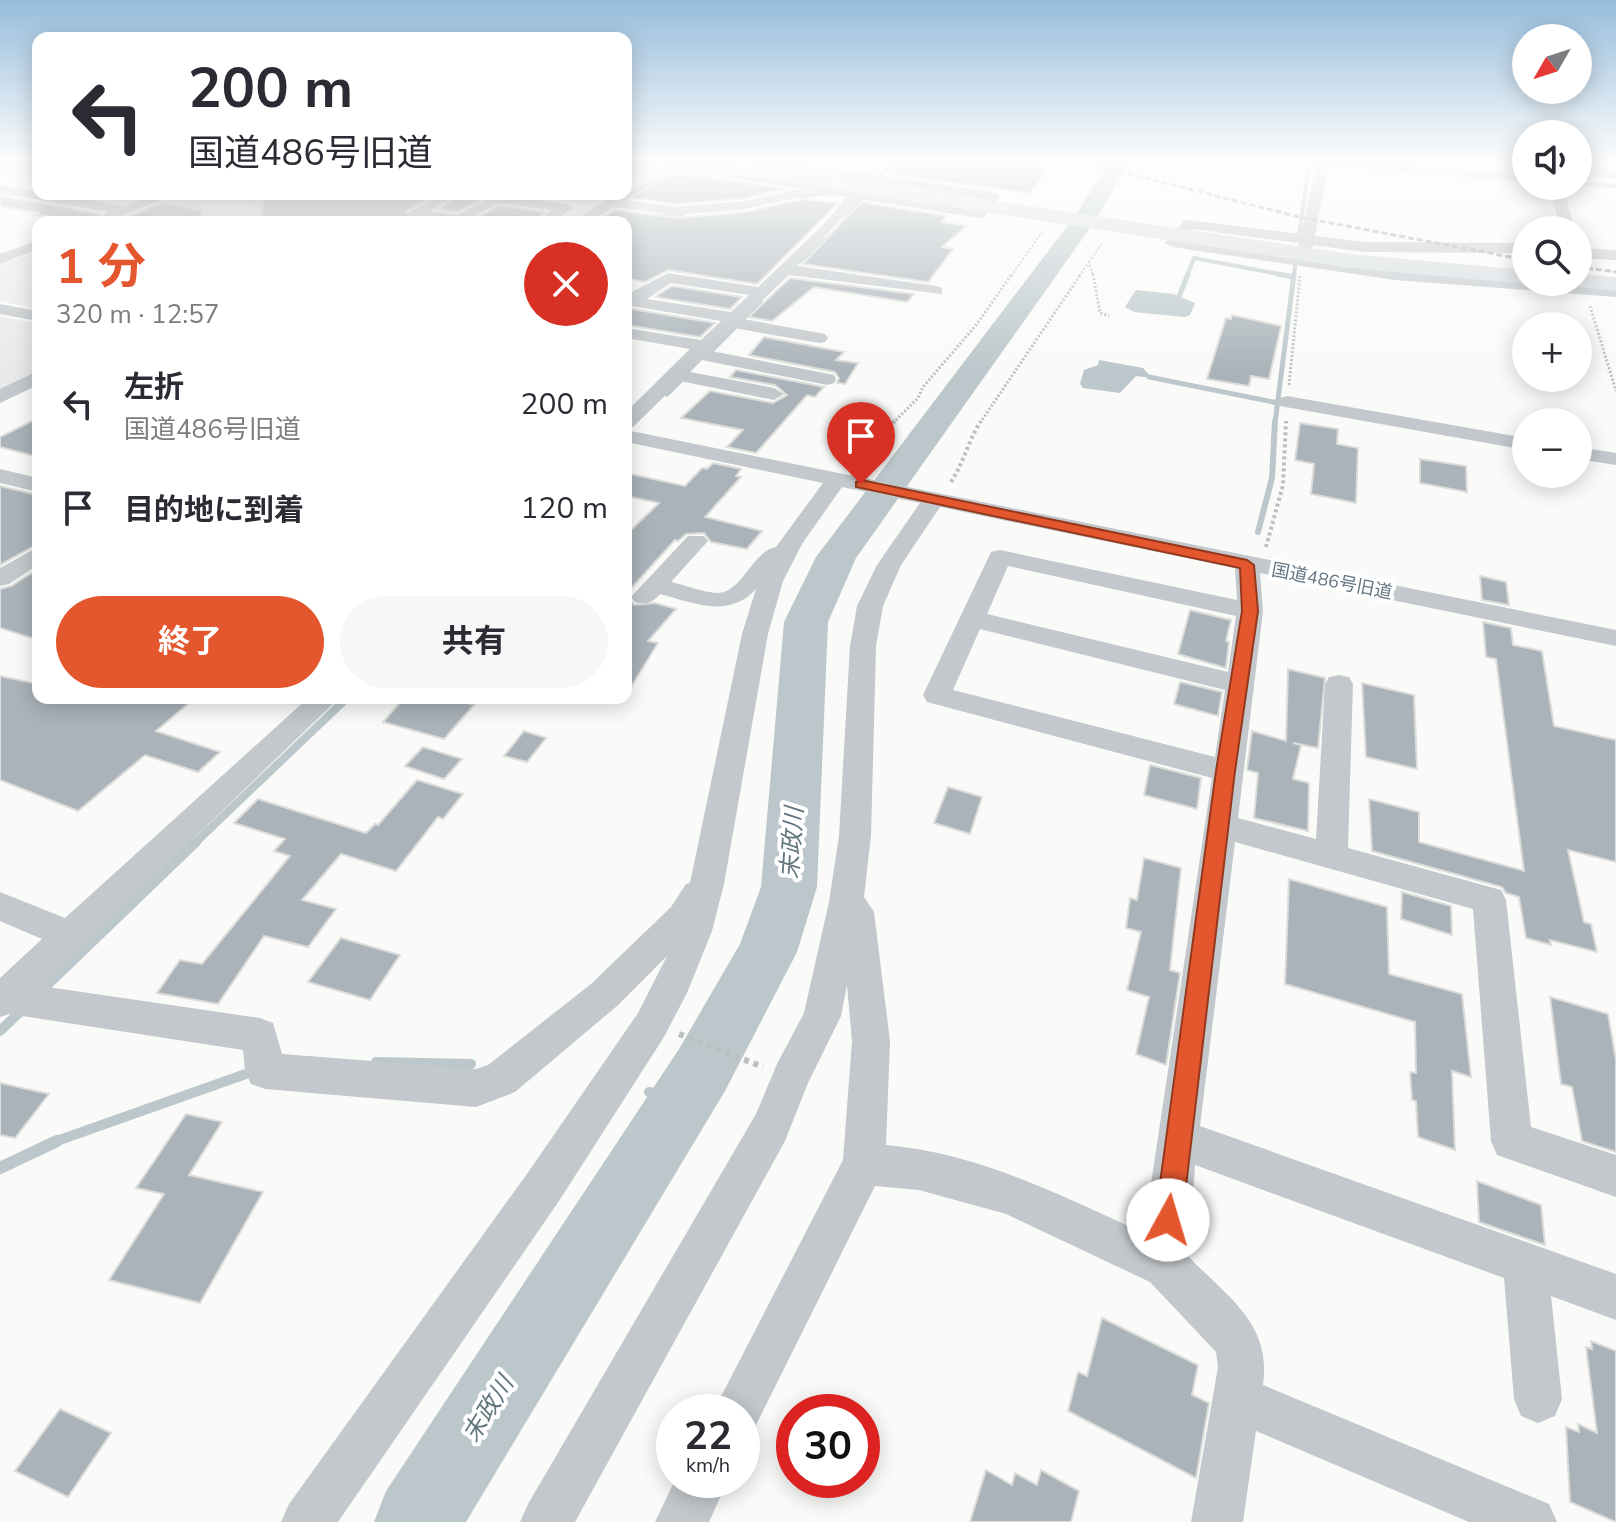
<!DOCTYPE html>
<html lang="ja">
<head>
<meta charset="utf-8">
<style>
  body { margin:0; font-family:"Nunito Sans","Noto Sans JP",sans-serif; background:#f7f7f7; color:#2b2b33; height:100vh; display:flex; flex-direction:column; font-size:30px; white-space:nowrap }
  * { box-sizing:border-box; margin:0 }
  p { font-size:26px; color:#7c7c81 }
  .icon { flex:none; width:44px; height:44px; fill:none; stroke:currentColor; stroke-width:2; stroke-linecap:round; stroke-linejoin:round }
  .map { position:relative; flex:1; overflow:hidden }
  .sheet { position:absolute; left:32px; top:216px; width:600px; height:488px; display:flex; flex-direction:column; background:#fff; border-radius:16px; box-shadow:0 4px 20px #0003 }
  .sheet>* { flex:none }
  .top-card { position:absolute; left:32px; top:32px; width:600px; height:168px; border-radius:16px; box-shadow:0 4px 20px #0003; background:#fff; color:#2b2b33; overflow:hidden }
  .needle { width:52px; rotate:231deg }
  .controls { position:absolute; left:1512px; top:24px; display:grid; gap:16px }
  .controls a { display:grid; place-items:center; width:80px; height:80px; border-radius:50%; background:#fff; box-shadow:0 4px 20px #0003; font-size:40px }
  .speed { position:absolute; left:656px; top:1394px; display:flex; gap:16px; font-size:40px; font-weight:700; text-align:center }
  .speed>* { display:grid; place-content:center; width:104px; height:104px; border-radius:50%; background:#fff; box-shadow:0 4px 20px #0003; line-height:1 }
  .speed small { font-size:20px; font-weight:400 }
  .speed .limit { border:12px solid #d22; background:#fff; color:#111 }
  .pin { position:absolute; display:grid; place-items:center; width:68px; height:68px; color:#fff; margin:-82px -34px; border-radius:50% 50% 50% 0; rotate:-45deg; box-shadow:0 0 8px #0007 }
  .pin .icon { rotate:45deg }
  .me { position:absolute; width:88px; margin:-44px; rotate:6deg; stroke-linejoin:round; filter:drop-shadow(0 0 6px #0008) }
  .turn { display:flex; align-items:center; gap:28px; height:168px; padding:0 24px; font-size:36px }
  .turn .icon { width:104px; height:104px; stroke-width:2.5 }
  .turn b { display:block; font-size:56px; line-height:68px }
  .round { display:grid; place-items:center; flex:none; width:84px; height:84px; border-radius:42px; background:#f7f7f7 }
  .summary { display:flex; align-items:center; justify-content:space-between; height:136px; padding:0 24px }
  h1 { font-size:48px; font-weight:700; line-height:60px; color:#e4572e }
  .action { display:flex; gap:16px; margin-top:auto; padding:16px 24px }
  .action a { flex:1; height:92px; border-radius:48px; background:#e4572e; color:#fff; font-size:32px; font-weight:700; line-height:92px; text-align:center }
  .action a+a { background:#f7f7f7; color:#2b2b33 }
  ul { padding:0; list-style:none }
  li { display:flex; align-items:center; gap:24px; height:104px; padding:0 24px }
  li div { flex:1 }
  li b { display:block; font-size:30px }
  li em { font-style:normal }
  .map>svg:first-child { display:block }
  .built { fill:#e8e9e9 }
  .water { fill:#bbc7cb }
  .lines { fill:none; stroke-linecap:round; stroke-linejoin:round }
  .stream-far5 { stroke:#bbc7cb; stroke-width:4 }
  .stream-far4 { stroke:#bbc7cb; stroke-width:5 }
  .stream-far3 { stroke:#bbc7cb; stroke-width:6 }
  .stream-far2 { stroke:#bbc7cb; stroke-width:8 }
  .stream-far1 { stroke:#bbc7cb; stroke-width:10 }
  .stream { stroke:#bbc7cb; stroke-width:12 }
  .river { fill:#bbc7cb; fill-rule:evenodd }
  .building { fill:#aab3b9; stroke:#dcdcda; stroke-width:2 }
  .path-far3 { stroke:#bbbfc2; stroke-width:2; stroke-dasharray:2 2; stroke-linecap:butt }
  .path-far2 { stroke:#bbbfc2; stroke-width:3; stroke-dasharray:2 2; stroke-linecap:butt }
  .path-far1 { stroke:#bbbfc2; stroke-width:4; stroke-dasharray:3 3; stroke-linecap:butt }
  .path { stroke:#bbbfc2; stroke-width:6; stroke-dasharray:5 5; stroke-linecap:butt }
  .minor { fill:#c3c8cc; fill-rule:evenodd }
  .highway { fill:#d6dbdf; fill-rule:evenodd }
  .rail { stroke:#a2aab0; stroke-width:3; stroke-dasharray:6 3; stroke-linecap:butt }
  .route { fill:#e4572e; stroke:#94391e; stroke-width:2 }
  .labels { text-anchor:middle; stroke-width:8; stroke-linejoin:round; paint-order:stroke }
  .far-street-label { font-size:18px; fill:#657683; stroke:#fff }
  .water-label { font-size:24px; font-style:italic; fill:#60757c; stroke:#fff }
</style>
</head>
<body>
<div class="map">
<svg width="1616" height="1522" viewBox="0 0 1616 1522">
  <rect width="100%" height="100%" fill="#fafaf8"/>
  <path class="built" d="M184,194H424L364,222H111Z
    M38,250V309L0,301V265Z
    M0,316L38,324V372L0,392Z"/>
  <path class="water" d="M1136,290L1173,294L1195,303L1190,315L1185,317L1134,312L1125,307Z
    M1099,360L1143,368L1152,378L1136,376L1120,393L1083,388L1080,384L1084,370L1098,365Z"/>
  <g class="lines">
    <path class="stream-far5" d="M1578,184L1616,186
      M868,191L880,175L899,160
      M800,197L829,193
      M624,199L671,170
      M653,217L683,214
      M609,222L636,219
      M1299,235L1309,165
      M801,261L838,229L860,200
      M1187,276L1194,258L1289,276
      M1294,276L1295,266"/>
    <path class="stream-far4" d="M1278,274L1293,277
      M1178,299L1188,274
      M708,354L760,302
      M1149,377L1278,403
      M667,394L686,375
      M1275,423L1294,274"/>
    <path class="stream-far3" d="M1258,532L1272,478L1275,421"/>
    <path class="stream-far2" d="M194,844L347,698"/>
    <path class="stream-far1" d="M38,994L196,842
      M0,1031L23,1009
      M376,1062L471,1064
      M649,1092L685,1098
      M51,1143L257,1070"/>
    <path class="stream" d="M0,1168L57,1141"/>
    <path class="river" d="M1111,160H1131L1095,221L856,558L828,622L817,887L797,952L725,1091L466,1522H374L386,1491L679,1049L740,944L761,887L784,622L816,557L1077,213Z"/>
  </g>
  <path class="building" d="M907,160H1040L1035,165L1051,167L1029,193L890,174Z
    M671,174L727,180L785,189L745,198L677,204L631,198Z
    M264,194H436L405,212L421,222H261Z
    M462,194H491L456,212L439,209Z
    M0,196L100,214L98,218L104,222L35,215L39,213L0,206Z
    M803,199L838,203L757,284L668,270L645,282L626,278V218L596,222L615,210L677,218L746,212Z
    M861,202L946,216L941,222L966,226L942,247L953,249L928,282L803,264Z
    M162,203L202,210L201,222H114Z
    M499,206L544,212L533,222H485L479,217Z
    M790,278L914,294L907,302L814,287L772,321L749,317Z
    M672,286L742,297L730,309L655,297Z
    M626,308L715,323L700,337L626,325Z
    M1232,315L1281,326L1269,379L1251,376L1249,386L1207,379L1226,318L1231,319Z
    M764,337L844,352L836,360L858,363L845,384L837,383L839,378L835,372L749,355Z
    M736,370L824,387L815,397L807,395L756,453L727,447L743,430L681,418L710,391L773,403L787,395L775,385L730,377Z
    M38,418V457L0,447V437Z
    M1300,423L1338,429L1337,444L1358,448L1356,503L1311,494L1314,464L1295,460Z
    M1420,459L1466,466L1467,492L1420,483Z
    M713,463L741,469L736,476L741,477L705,517L762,531L747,549L711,542L704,533L686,534L678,541L675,540L626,594V535L659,503L626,496V473L685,486L702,468L707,469Z
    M0,486L38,495V544L0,565Z
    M38,569V640L0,628V589L11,586Z
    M1480,576L1506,582L1509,605L1482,600Z
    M626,594L634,605L655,603L676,609L648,641L658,643L626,695Z
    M1190,610L1231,620L1226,641L1229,642L1226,668L1178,654Z
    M1483,622L1511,628L1513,645L1542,651L1554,726L1616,740V862L1568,850L1584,922L1591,924L1597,952L1550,940L1551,945L1526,938L1519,897L1506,893L1502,887L1372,851L1369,799L1419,812V842L1524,871L1496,659L1486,657Z
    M1288,669L1325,678L1318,748L1293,743L1301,745L1293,779L1309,783L1308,831L1254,818L1258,773L1247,770L1252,731L1286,741Z
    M0,676L38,684V698H195L156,731L220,752L198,772L145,755L78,811L0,780Z
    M1180,682L1222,692L1218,716L1174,704Z
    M1362,683L1414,695L1417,769L1366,757Z
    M404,698H452L474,705L444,739L383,722Z
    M524,731L546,738L527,762L504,756Z
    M423,747L462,759L444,779L405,766Z
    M1150,765L1201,778L1197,809L1144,795Z
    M417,780L463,794L443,819L438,817L396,871L341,854L302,900L336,909L308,947L264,936L218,1004L157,993L180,960L202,964L290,856L274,851L285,839L234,823L258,799L366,833L375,824L378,825Z
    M948,787L982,797L970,834L934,823Z
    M1144,858L1181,868L1170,970L1180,973L1166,1065L1136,1054L1149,997L1127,990L1141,932L1126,928L1130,898L1137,900Z
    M1289,879L1387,907L1389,974L1462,994L1471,1077L1452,1071L1455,1150L1418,1137L1416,1101L1412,1100L1410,1072L1416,1073L1415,1022L1285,984Z
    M1402,892L1451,906L1452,935L1401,919Z
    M341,938L400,955L370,1000L308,982Z
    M1550,997L1608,1014L1616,1060V1152L1582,1141L1572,1087L1561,1084Z
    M0,1083L49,1094L15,1138L0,1135Z
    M186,1114L222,1122L189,1175L263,1192L200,1303L109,1280L164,1194L136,1188Z
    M1477,1181L1541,1205L1545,1245L1479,1222Z
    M1102,1318L1198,1365L1192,1395L1209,1403L1196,1478L1068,1411L1078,1372L1087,1376Z
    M1591,1341L1616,1351V1522L1570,1502L1566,1427L1579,1432L1578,1424L1597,1433L1586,1347L1592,1349Z
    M60,1409L111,1433L68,1497L15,1471Z
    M986,1470L1012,1485L1015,1473L1037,1485L1041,1470L1079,1491L1071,1522H970Z"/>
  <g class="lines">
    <path class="path-far3" d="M1089,262L1102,243
      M1011,276L1042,232
      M1079,276L1089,262L1093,276"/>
    <path class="path-far2" d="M1093,274L1100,313L1109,316
      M1590,306L1616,391
      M1289,385L1300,276
      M893,423L918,398L923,387L977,324L1012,274
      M980,423L1081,274
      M1286,423V419"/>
    <path class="path-far1" d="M851,464L895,421
      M951,482C964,462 968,441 981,421
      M1266,547L1283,485L1286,421"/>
    <path class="path" d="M679,1034L763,1067"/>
    <path class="minor" d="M21,160H38V163L0,174V166Z
      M642,160H670L853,189L861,180L750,164L744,160H774L993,192L1000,196L984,217L979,218L860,199L797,266L936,286L942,288V294L789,275L743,319L825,334L828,338L825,342L819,343L734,328L711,351L834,375L836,379L834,383L827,385L702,360L690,372L774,388L784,394L774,400L680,381L633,427L626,429V412L690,349L626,338V328L701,340L721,321L626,305V295L668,273L758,287L823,225L847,197L811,191L810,195L745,209L677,215L614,207L590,222H573L615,194H626V190L631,194L624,200L677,207L745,201L801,189L648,164ZM873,182L984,199L975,209L866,192ZM671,283L749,295L731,312L647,299Z
      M1298,160H1348L1526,174V182L1328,166L1315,236L1364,242L1526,243V253L1364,252L1313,245L1311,258L1395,270L1616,287V297L1395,280L1172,247L1165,243L1184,221L1189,220L1301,234L1316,168L1315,165ZM1193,229L1299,243L1296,256L1183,240Z
      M1578,168L1616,170V178L1578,176Z
      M0,185L124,206L157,194H177L108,221L101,217L108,212L0,193Z
      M1549,186H1563L1575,230H1561Z
      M442,194H459L430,211L457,215L496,195L565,204L572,208L553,222H536L552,210L498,203L473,217L482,222C460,222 426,226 408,213Z
      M38,240V249L0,264V254Z
      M1578,248L1616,250V260L1578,258Z
      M0,304L38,311V321L0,314Z
      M38,371V385L0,403V389Z
      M1287,396L1526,438V450L1280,406L1277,402L1280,398Z
      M626,430L1616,630V646L1260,573L1263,611L1238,818L1316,839L1325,684L1329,677L1339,675L1349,677L1353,684L1348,848L1501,890L1506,900L1531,1127L1616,1155V1197L1497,1155L1491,1141L1473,909L1235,842L1200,1126L1616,1274V1320L1551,1296L1562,1399L1555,1416L1538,1423L1521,1416L1514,1399L1504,1278L1195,1165L1189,1257C1227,1297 1272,1323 1263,1385L1549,1504L1557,1522H1469L1256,1431L1243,1522H1191L1218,1367L1216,1352L1150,1282L1006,1214L919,1190L875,1186L754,1429L742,1434V1412H713L843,1160L852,1041L847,985L841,1016L808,1083L785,1141L575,1522H520L528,1504L756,1114L777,1064L804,1013L829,902L839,836L850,646L857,606L877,565L920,503L842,487L802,544L783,581L768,634L724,884L712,931L687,993L664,1037L559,1201L338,1522H281L289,1504L529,1171L638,1013L667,956L617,1006L515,1092L476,1107L265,1089L251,1084L245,1071L243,1050L9,1014L0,1017V978L42,939L0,921V892L65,918L308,698H339L41,986L260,1018L273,1023L282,1054L476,1069L488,1065L591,984L671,907L686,884L690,883L742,634L756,589C729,619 694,603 660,594C652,603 647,605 635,602L631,597L688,536H704L708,541L671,582C685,585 702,592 716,593C742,594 752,551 776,547L823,483L626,442ZM940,507L1235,568L1237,600L1000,550L991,552L923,695L927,702L1212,778L1149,1197L1146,1234C1062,1196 979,1153 886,1145L890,1041L874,912L864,897L871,836L876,646L883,606L901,565ZM1008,566L1236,616L1228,672L987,614ZM980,629L1225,690L1215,757L953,690Z
      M1578,447L1616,453V465L1578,459Z
      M0,469L38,478V492L0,483Z
      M38,547V565L9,584L0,586V568Z
      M675,1480H728L709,1522H655Z"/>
    <path class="highway" d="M672,160H717L1351,254L1526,270V282H1534L1526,284L1351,268L681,166Z
      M1578,274L1616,277V291L1570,286L1567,282H1578Z"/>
    <path class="rail" d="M1075,160L1299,217L1526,260
      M1578,267L1616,272"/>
  </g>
  <linearGradient id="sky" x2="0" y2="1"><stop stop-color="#96bcdc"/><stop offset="0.43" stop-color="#fdfdfc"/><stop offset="1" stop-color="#fdfdfc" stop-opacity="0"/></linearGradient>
  <rect width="1616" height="373" fill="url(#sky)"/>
  <path class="route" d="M861,480L1247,560L1254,565L1258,611L1235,771L1182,1220L1178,1229L1168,1233L1159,1229L1155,1220L1216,771L1242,611L1240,568L856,487V482Z"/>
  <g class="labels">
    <g class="far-street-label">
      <text transform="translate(1332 581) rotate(11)" y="6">国道486号旧道</text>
    </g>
    <g class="water-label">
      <text transform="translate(792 843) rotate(-86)" y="8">末政川</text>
      <text transform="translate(488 1409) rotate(-58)" y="8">末政川</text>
    </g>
  </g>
</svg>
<div class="controls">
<a><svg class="needle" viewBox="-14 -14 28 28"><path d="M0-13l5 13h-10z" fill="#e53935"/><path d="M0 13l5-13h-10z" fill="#7c7c81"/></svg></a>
<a><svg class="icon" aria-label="sound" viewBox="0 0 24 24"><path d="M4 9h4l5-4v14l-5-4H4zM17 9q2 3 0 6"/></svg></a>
<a><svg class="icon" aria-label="search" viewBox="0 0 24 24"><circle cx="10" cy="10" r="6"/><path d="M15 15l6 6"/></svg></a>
<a>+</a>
<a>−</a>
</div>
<div class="speed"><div>22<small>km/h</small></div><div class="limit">30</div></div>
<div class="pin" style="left:861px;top:484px;background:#d93025"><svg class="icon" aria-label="arrive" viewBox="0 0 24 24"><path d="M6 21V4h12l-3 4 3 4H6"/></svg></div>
<svg class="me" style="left:1168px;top:1220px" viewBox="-20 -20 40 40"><circle r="19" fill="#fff"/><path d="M0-13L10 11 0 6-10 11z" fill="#e4572e"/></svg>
<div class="top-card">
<div class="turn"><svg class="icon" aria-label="left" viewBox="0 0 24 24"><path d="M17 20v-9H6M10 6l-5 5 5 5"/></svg><div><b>200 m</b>国道486号旧道</div></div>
</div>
<section class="sheet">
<div class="summary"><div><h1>1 分</h1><p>320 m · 12:57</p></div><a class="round" style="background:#d93025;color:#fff"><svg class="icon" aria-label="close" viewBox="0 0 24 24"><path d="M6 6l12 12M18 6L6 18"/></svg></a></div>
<ul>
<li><svg class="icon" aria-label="left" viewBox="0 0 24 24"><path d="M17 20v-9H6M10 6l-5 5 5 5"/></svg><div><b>左折</b><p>国道486号旧道</p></div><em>200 m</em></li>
<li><svg class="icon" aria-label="arrive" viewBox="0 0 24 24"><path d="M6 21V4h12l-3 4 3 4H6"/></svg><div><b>目的地に到着</b></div><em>120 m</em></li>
</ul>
<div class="action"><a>終了</a><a>共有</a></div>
</section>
</div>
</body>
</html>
